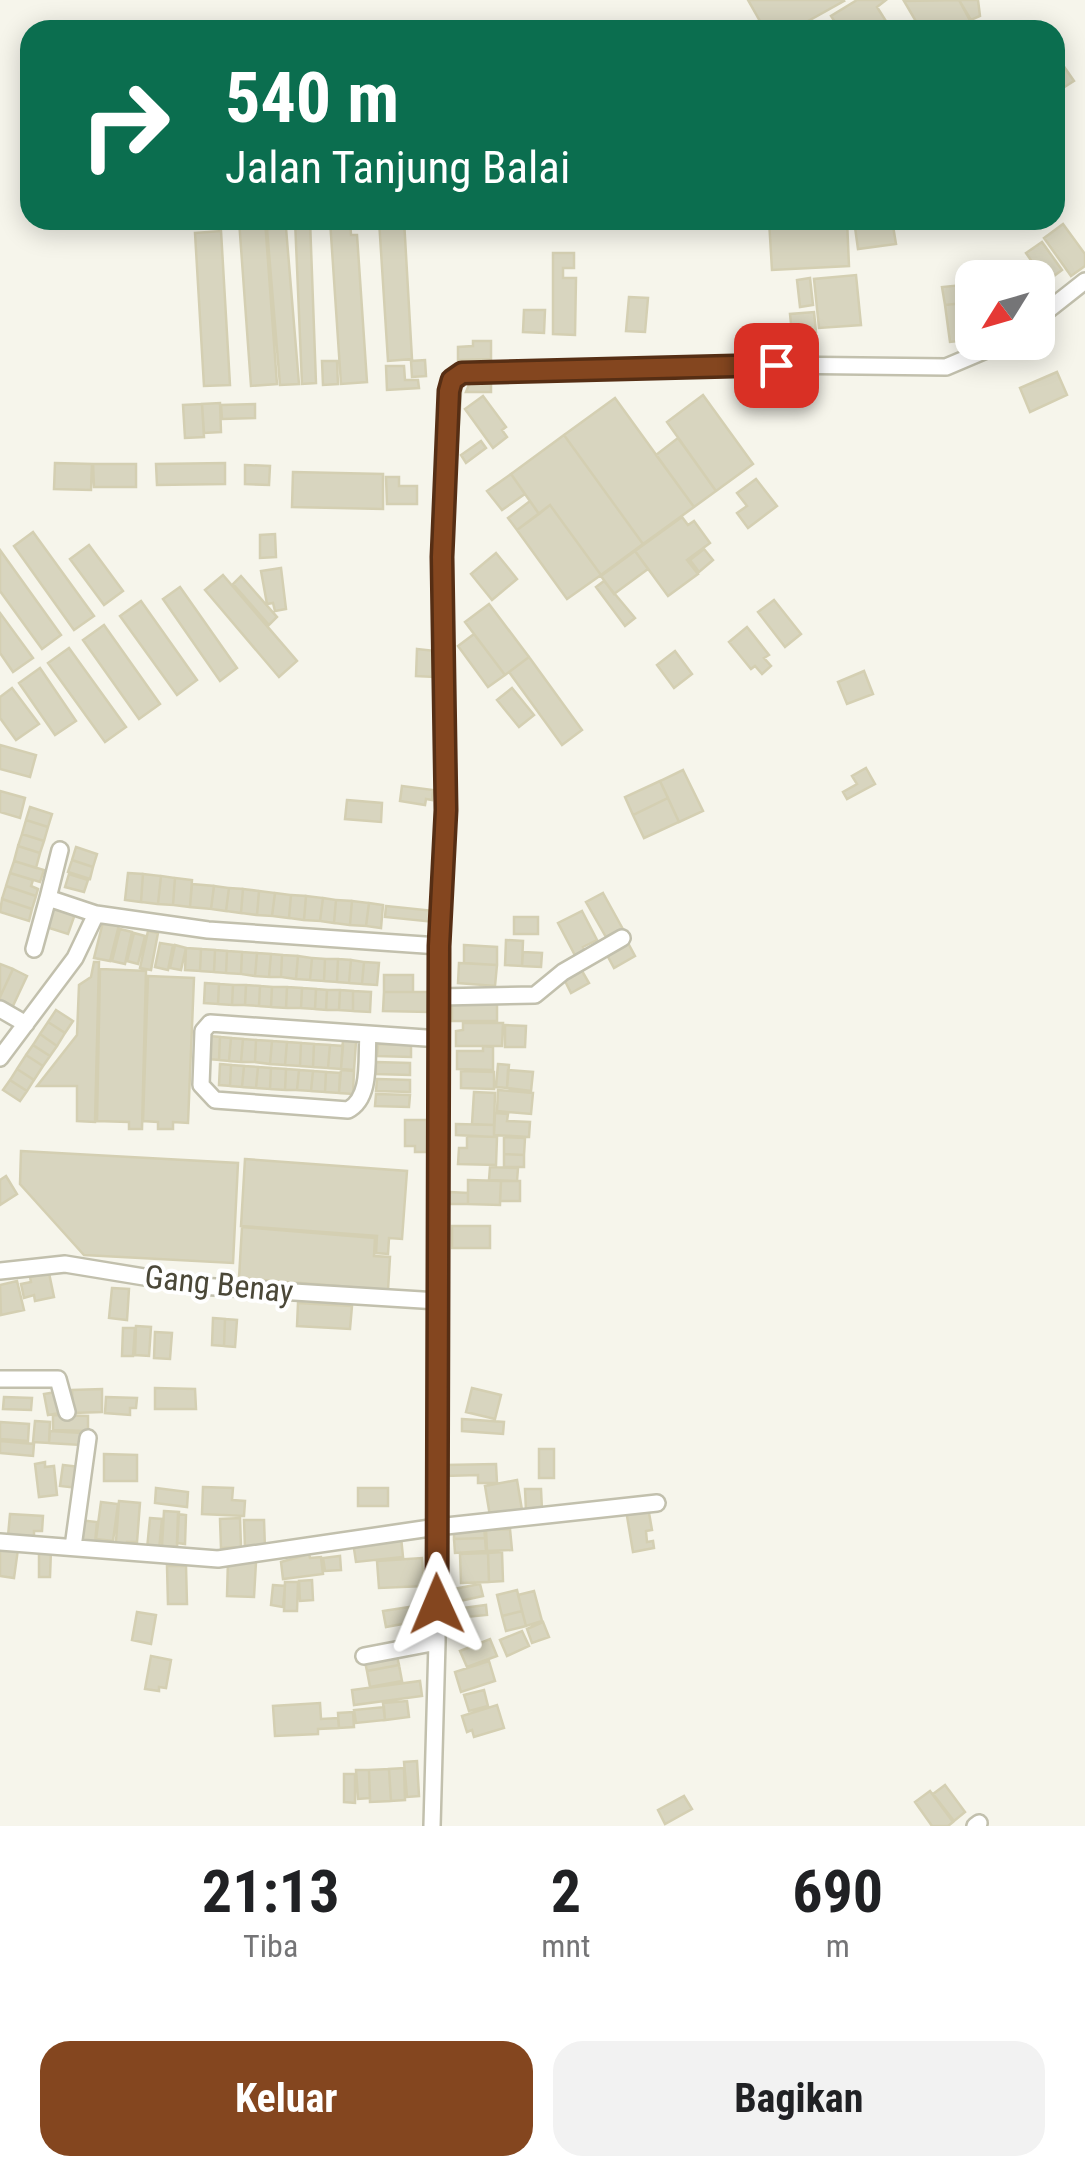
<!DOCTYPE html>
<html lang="id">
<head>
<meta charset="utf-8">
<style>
  body { margin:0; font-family:"Roboto Condensed",sans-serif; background:#f2f2f2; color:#202124; height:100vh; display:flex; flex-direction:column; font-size:38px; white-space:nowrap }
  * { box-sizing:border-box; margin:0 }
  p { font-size:32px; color:#757577 }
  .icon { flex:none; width:55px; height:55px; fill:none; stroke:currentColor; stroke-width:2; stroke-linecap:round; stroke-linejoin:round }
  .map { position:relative; height:1826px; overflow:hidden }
  .panel { display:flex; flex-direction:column; background:#fff; flex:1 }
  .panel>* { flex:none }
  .top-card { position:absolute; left:20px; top:20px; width:1045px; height:210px; border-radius:30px; box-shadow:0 5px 25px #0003; background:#0b6e4f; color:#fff; overflow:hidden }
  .needle { width:65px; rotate:233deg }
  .tools { position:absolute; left:955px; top:260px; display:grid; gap:20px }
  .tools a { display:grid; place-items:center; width:100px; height:100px; border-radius:20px; background:#fff; box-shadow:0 5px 25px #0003; font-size:50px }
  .pin { position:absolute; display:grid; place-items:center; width:85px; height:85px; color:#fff; margin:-42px; border-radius:20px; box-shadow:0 5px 15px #0006 }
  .me { position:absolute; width:110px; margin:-55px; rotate:359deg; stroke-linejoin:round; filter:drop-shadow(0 0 8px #0008) }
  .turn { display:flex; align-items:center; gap:35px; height:210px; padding:0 40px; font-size:45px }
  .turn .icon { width:130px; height:130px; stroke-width:2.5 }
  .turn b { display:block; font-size:70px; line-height:85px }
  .eta { display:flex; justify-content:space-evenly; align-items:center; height:170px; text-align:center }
  .eta b { font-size:60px; font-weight:700; line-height:70px }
  .action { display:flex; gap:20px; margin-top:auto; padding:20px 40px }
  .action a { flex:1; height:115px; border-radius:30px; background:#84461f; color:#fff; font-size:40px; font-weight:700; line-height:115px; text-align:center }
  .action a+a { background:#f2f2f2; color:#202124 }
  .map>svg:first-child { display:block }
  .building { fill:#d8d5bf; stroke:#d4cfb2; stroke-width:2.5 }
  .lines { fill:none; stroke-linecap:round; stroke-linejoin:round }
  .minor-casing { stroke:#c2c0ad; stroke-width:20 }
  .minor { stroke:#fff; stroke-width:15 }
  .route-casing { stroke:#562e14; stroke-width:25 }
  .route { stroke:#84461f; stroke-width:18 }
  .labels { text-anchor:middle; stroke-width:8; stroke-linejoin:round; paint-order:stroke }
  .street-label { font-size:32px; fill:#4b4838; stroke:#fff }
</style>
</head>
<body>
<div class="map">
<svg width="1085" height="1826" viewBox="0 0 1085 1826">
  <rect width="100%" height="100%" fill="#f6f5eb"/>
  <path class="building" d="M748,0H843L844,1L792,30H765Z
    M857,0H886L877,7L889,26L883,30H840L831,16Z
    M959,0L975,30H921L904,1Z
    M959,0H978L980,16L971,20Z
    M1058,58L1074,81L1055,93V60Z
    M239,220H265L277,384L251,386Z
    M295,220H310L316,383L302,384Z
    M330,220H350L351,235H357L367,382L341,384Z
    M379,220H404L412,359L388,361Z
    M769,220H847L849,266L772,270Z
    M854,220H892L896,244L858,249Z
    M1063,224L1085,254V266L1071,276L1044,238Z
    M286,228L299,384L280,385L267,229Z
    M221,231L230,385L204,386L195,233Z
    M1042,242L1062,270L1046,282L1026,253Z
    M553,253H574V268H563V278H576L575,335L553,334Z
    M856,275L861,325L819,328L814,279Z
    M810,278L813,305L800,307L797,280Z
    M962,285L964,303L945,305L942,287Z
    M629,297L648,298L645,332L626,331Z
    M964,303L969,340L950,342L945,305Z
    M524,310H545L544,333L523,332Z
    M814,312L816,332L792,334L790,314Z
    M473,341H491V359L458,360V347L473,346Z
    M425,360L426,376L412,377L411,361Z
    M322,361H337L338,384L323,385Z
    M386,366H404L405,380H418L419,388L387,390Z
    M1057,372L1067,395L1030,412L1020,388Z
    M471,380H491V392H466Z
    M703,395L753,464L716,491L667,422Z
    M483,396L506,427L502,430L507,437L493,448L465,409Z
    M615,398L694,507L643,544L564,435Z
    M220,403L221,432L204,433L202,404Z
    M202,404L204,437L185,438L183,405Z
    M255,404V418L222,419L221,405Z
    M564,435L643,544L601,575L550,505L539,514L511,474Z
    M678,438L716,491L694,507L656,455Z
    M481,441L486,448L466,463L461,455Z
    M55,463L92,464L91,490L54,489Z
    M225,463V484L157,485L156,464Z
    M93,464H136V487H94Z
    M245,465L270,466L269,485L245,484Z
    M293,472L383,474V509L292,507Z
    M511,474L525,494L502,510L487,491Z
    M386,477H399V486H417V504H387Z
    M756,479L777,506L748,528L737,513L747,506L737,493Z
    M530,501L539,514L517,530L508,518Z
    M550,505L601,575L567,599L517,530Z
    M682,517L688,525L694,521L710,543L687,560L698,574L668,596L635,551Z
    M33,532L94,616L74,630L14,546Z
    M275,534L276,557L260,558V535Z
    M89,545L123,591L104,605L70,559Z
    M704,549L713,560L699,572L690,560Z
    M0,550L61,635L42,649L0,591Z
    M635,551L648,569L614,594L601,576Z
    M496,553L517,579L492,600L471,574Z
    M281,568L286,609L275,611L273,603L267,604L261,571Z
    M223,575L297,661L279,677L205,590Z
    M241,576L277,617L269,625L233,584Z
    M604,581L635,618L625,626L596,587Z
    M180,587L237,668L220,681L163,599Z
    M774,600L801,634L785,647L758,612Z
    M141,601L197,680L177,695L120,616Z
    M489,604L529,657L505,675L465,622Z
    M0,613L33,658L13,672L0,653Z
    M104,625L160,704L139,719L83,640Z
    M747,627L769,655L764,658L771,666L762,674L755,666L751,669L729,642Z
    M474,634L505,675L488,687L458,646Z
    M69,648L126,727L105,742L48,663Z
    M417,649L436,651L435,677L416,676Z
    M675,651L692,674L674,688L657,665Z
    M529,657L582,730L562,745L509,672Z
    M40,668L76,721L55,735L19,683Z
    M864,671L873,694L847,704L838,682Z
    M12,688L39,724L16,740L0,718V697Z
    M512,688L534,715L519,727L497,700Z
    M0,745L36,755L30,777L0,769Z
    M866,768L875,784L847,799L843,792L857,784L852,776Z
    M683,770L703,811L679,822L660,781Z
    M660,781L668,798L633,815L625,797Z
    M402,786L433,790L432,800L426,799L425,805L400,801Z
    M0,791L25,798L20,818L0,812Z
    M668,798L679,822L644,838L633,815Z
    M347,800L382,803L381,822L345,819Z
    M30,807L52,814L48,827L26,820Z
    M26,820L48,827L44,841L22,834Z
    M22,834L44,841L40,853L18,846Z
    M18,846L40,853L36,868L14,861Z
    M76,847L97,854L93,867L72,860Z
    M72,860L93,867L90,879L68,872Z
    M14,861L44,870L40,882L10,873Z
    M10,873L33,880L31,886L38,889L36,896L6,886Z
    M128,873L143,874L141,902L125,900Z
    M69,874L88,880L84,892L65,887Z
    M143,874L161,876L158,904L141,902Z
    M161,876L175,878L173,905L158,904Z
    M175,878L192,880L190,907L173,905Z
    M192,884L214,886L211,909L190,907Z
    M6,886L36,896L32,909L2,899Z
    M214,886L229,888L226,911L211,909Z
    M229,888L243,889L241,913L226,911Z
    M243,889L259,891L257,915L241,913Z
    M259,891L275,893L272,916L257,915Z
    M275,893L291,895L289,918L272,916Z
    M603,893L624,931L615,937L613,933L606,937L586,902Z
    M291,895L306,896L304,920L289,918Z
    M306,896L323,898L320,921L304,920Z
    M323,898L336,900L334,923L320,921Z
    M2,899L32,909L29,921L0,912Z
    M336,900L352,901L350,925L334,923Z
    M352,901L369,903L366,926L350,925Z
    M369,903L383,905L381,928L366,926Z
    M53,906L75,914L68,934L46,927Z
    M386,906L435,911L434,922L385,917Z
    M582,911L597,940L583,947L587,954L577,959L558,923Z
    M514,917H538V934H514Z
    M103,922L119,925L110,961L94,958Z
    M120,929L132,932L125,964L112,961Z
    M148,931L158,933L151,970L140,968Z
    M134,933L145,936L138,964L127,961Z
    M506,940L523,941L522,966L505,965Z
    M160,943L173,945L168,970L155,967Z
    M628,943L635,956L614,968L607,955Z
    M175,945L186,948L181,970L170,968Z
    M464,945L497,947V965L464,963Z
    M186,948L201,949L200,971L185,970Z
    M201,949L215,950L214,972L200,971Z
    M215,950L227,951L226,973L214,972Z
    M227,951L242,952L241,974L226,973Z
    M242,952L257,953L255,976L241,974Z
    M523,952L542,953L541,967L522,966Z
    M257,953L271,954L269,977L255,976Z
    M271,954L282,955L281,977H269Z
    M282,955L298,956L296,979L281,977Z
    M298,956L312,958L310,980L296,979Z
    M312,958L325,959L324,981L310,980Z
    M325,959H338L337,982L324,981Z
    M338,959L351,960L349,983L337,982Z
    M351,960L364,962L362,984L349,983Z
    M94,962H99L95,1122L77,1121V1086H37L77,1035L79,985L91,977Z
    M364,962L379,963L377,985L362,984Z
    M459,963L497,965L495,986L458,983Z
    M0,964L13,969L0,997Z
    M13,969L27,976L11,1010L0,1005V997Z
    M100,969L146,971L142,1129H129V1122L97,1121Z
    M582,971L589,983L571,993L565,981Z
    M384,975H413V992H384Z
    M148,976L194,978L188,1123L173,1122V1129H158V1122L143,1121Z
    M205,983L219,984L218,1004L204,1003Z
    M219,984L233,985L232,1005L218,1004Z
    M233,985H246L245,1005H232Z
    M246,985L260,986L259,1006L245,1005Z
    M260,986L272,987L271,1007L259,1006Z
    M272,987H287L286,1008L271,1007Z
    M287,987L302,988L301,1008H286Z
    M302,988L316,989L315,1009L301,1008Z
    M316,989L327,990L326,1010L315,1009Z
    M327,990H340L339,1010H326Z
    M340,990L353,991V1011L339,1010Z
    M353,991L371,992L370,1012L353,1011Z
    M384,992H429V1012L383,1011Z
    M452,998L497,999V1021H452Z
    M56,1010L73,1021L65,1033L48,1022Z
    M48,1022L65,1033L57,1046L40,1034Z
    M463,1023H503L502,1046H456V1031L463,1030Z
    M505,1025L526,1026L525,1047H505Z
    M40,1034L57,1046L50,1056L33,1045Z
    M209,1036L220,1037L219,1060L208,1059Z
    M220,1037L231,1038L229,1061L219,1060Z
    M231,1038L243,1039L241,1062L229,1061Z
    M243,1039L256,1040L255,1062H241Z
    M256,1040L272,1041L270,1064L255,1062Z
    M343,1040L356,1042L354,1070L341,1069Z
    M272,1041L287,1042L285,1065L270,1064Z
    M287,1042L301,1043L300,1066L285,1065Z
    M301,1043L314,1044L313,1067L300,1066Z
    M314,1044L330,1045L328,1068L313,1067Z
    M378,1044L411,1045V1057L377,1056Z
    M33,1045L50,1056L43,1066L26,1055Z
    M330,1045L343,1046L341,1069L328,1068Z
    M483,1046L493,1047V1070L457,1069V1051H483Z
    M26,1055L43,1066L34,1080L17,1069Z
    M376,1062L410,1063V1075L376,1074Z
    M220,1064L231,1065L230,1086L219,1085Z
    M498,1064L509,1065L507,1088L496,1087Z
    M231,1065L244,1066L242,1087L230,1086Z
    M244,1066L258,1067L256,1088L242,1087Z
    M258,1067L271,1068L270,1089L256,1088Z
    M271,1068L286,1069L285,1090L270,1089Z
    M17,1069L34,1080L27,1091L10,1080Z
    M286,1069L299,1070L297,1090H285Z
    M299,1070L313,1071L311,1091L297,1090Z
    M341,1070L354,1071L353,1094L339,1093Z
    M508,1070L533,1072L531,1091L507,1088Z
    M313,1071L326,1072L325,1092L311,1091Z
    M461,1071L494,1072V1089L461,1088Z
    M326,1072L340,1073L339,1093L325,1092Z
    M377,1079L410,1080V1092L376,1091Z
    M10,1080L27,1091L20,1101L3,1090Z
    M498,1090L533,1093L531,1114L497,1111Z
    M474,1092L495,1093L494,1125L472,1124Z
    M376,1094L410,1095L409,1107L375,1106Z
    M495,1113L508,1114L507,1121L530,1122L529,1137L494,1135Z
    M405,1120H427V1152H415V1146H405Z
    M456,1124L494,1125V1137L456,1135Z
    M467,1136L497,1137L496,1165L458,1164L459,1148H467Z
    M504,1137L525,1138L524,1155L504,1154Z
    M21,1151L238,1163L233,1263L84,1255L20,1184Z
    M504,1154L524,1155V1167H504Z
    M245,1159L407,1171L402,1239L389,1238L388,1254L376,1253L377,1236L241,1226Z
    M490,1167L518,1168L517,1181L489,1180Z
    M6,1176L17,1194L0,1205V1180Z
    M468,1180L501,1181L500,1205L468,1204Z
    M501,1181H520V1201H500Z
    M449,1192L468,1193V1204H449Z
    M452,1226H490V1248H452Z
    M242,1227L375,1238L374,1256L390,1257L388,1290L239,1278Z
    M49,1273L54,1297L35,1301L34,1295L24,1298L21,1284L31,1282L30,1277Z
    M17,1281L24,1310L1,1315L0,1285Z
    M112,1288L129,1289L127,1320L109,1318Z
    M298,1303L352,1306L350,1329L297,1326Z
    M213,1318L225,1319L224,1346L212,1345Z
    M225,1319L237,1320L235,1347L224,1346Z
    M136,1326L151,1327L149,1356L135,1355Z
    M123,1328H135L133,1356H122Z
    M155,1332L172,1333L170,1359L154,1358Z
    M155,1388L195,1389L196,1409H155Z
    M472,1388L501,1395L495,1419L466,1412Z
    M102,1389V1412L73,1413L72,1390Z
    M62,1391L66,1412L48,1415L44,1394Z
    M4,1397L32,1398L31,1410L3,1409Z
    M106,1397L137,1398L136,1408H130V1415L105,1413Z
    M53,1415L88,1416V1431L53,1430Z
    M462,1419L504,1422L503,1434L462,1431Z
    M35,1421L50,1422L49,1443L33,1442Z
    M0,1422L29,1424L28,1441L0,1439Z
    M50,1431L82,1433L81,1445L49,1443Z
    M0,1441L34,1444L33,1456L0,1453Z
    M539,1449H554V1478H539Z
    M104,1454L137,1455V1481H104Z
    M45,1462V1467L54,1466L57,1495L39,1497L35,1464Z
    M496,1464L497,1483H478V1475L445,1476V1465Z
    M63,1465L81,1467L79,1488L60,1486Z
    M517,1480L522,1510L490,1516L485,1486Z
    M203,1487L233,1488L232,1500L245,1501L244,1516L202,1514Z
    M156,1488L188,1492L187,1507L155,1503Z
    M358,1488H388V1506H358Z
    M525,1489H541L542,1510L526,1511Z
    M119,1501L140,1503L137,1542H127L126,1549L118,1548L116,1541Z
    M101,1502L118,1504L113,1541L96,1539Z
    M648,1507L652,1530L646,1531L647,1542L653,1541L654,1548L633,1552L626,1510Z
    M164,1511L179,1512L177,1547L162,1546Z
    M10,1514L43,1516L42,1531H34V1537L8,1536Z
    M178,1514L186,1515L185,1544L177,1543Z
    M150,1518L162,1519L159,1550L147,1549Z
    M240,1518L241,1547L221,1548L220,1519Z
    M79,1520L97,1522L95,1543L77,1541Z
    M244,1520H264L265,1549H245Z
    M484,1526L485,1538L454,1539V1528Z
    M510,1529L512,1550L487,1551L486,1530Z
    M401,1537L403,1557L356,1562L353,1542Z
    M485,1538L486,1551L455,1553L454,1539Z
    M0,1546L18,1549L14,1578L0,1576Z
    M39,1549L51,1550L50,1577H39Z
    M502,1552L503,1581L489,1582L488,1553Z
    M488,1553L489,1582L461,1583L460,1554Z
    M309,1554L310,1558L321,1557L323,1574L283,1579L281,1562Z
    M340,1556L341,1570L325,1571L323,1558Z
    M422,1558L424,1586L379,1588L377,1561Z
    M228,1560L256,1562L254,1597L227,1596Z
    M167,1566H186L187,1604H168Z
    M312,1580L313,1600L300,1601L299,1581Z
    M285,1582H298L297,1611H284Z
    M480,1584L483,1596L446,1604L443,1591Z
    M273,1585L285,1586L283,1607L271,1605Z
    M517,1590L522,1611L502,1616L497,1595Z
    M534,1591L542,1621L526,1626L518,1595Z
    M486,1605L487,1615L456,1618L455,1609Z
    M416,1606L419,1621L386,1627L383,1611Z
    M522,1611L526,1626L506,1631L502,1616Z
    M137,1612L156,1615L151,1644L132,1640Z
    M543,1622L549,1637L532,1643L527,1629Z
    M522,1631L529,1646L507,1656L500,1640Z
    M490,1639L497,1656L467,1667L460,1651Z
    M151,1656L171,1660L166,1688L159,1687V1691L145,1689Z
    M397,1656L399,1665L367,1671L365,1662Z
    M489,1661L495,1681L461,1692L455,1672Z
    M399,1665L402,1681L370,1687L367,1671Z
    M420,1681L422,1696L354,1705L352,1690Z
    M484,1690L488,1706L469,1711L464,1695Z
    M407,1701L409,1717L385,1720L383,1703Z
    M320,1703L321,1719L338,1718L339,1728L318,1729V1734L275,1736L273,1706Z
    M497,1705L504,1728L474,1737L472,1730L467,1732L462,1716Z
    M384,1707L385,1720L356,1723L354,1710Z
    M353,1712L354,1727L339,1728L338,1713Z
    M417,1761L419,1796L407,1797L404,1762Z
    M404,1768L405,1800L391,1801L389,1769Z
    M389,1769L391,1801L370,1802L369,1770Z
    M356,1770H369L370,1798L358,1799Z
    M344,1774H355V1803L344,1802Z
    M945,1785L965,1812L954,1821L933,1794Z
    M930,1791L953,1822L948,1826H932L915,1802Z
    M684,1796L692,1809L665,1824L658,1810Z"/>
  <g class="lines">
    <g class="minor-casing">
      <path id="minor" d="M1038,318L1085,281
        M48,898L60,850
        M34,949L48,898L96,914
        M440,997L535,995L563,972L622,938
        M0,1009L26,1024
        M368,1035C366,1058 372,1098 348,1110L215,1100L201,1085L203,1031L210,1023L440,1039
        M0,1058L75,958L96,914L208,930L439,946
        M0,1271L65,1264L199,1286L438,1301
        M0,1379H58L67,1412
        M0,1542L218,1559L437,1527L657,1503
        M73,1547L88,1438
        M364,1656L437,1642
        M432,1826L437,1642L439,946L446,810L442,557L453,380L462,373L776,365L946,367L1005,342
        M975,1826L979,1823"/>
    </g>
    <use href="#minor" class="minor"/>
  </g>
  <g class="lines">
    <g class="route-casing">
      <path id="route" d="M437,1604L439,946L446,810L442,557L449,391L452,380L462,373L776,365"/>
    </g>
    <use href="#route" class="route"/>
  </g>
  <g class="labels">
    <g class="street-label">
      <text transform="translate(219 1284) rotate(6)" y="11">Gang Benay</text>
    </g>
  </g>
</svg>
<div class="tools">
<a><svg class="needle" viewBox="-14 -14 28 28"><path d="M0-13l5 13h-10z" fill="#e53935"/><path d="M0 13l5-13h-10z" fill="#757577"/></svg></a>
</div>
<div class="pin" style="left:776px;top:365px;background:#d93025"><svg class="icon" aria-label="arrive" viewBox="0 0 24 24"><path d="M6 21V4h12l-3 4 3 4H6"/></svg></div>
<svg class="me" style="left:437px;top:1604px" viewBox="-20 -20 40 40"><path d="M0-17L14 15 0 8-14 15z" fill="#84461f" stroke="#fff" stroke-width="4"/></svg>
<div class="top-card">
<div class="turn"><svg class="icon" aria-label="right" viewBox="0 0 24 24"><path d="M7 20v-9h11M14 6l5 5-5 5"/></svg><div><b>540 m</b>Jalan Tanjung Balai</div></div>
</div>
</div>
<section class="panel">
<div class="eta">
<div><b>21:13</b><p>Tiba</p></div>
<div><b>2</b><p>mnt</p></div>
<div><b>690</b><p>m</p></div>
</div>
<div class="action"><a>Keluar</a><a>Bagikan</a></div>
</section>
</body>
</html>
